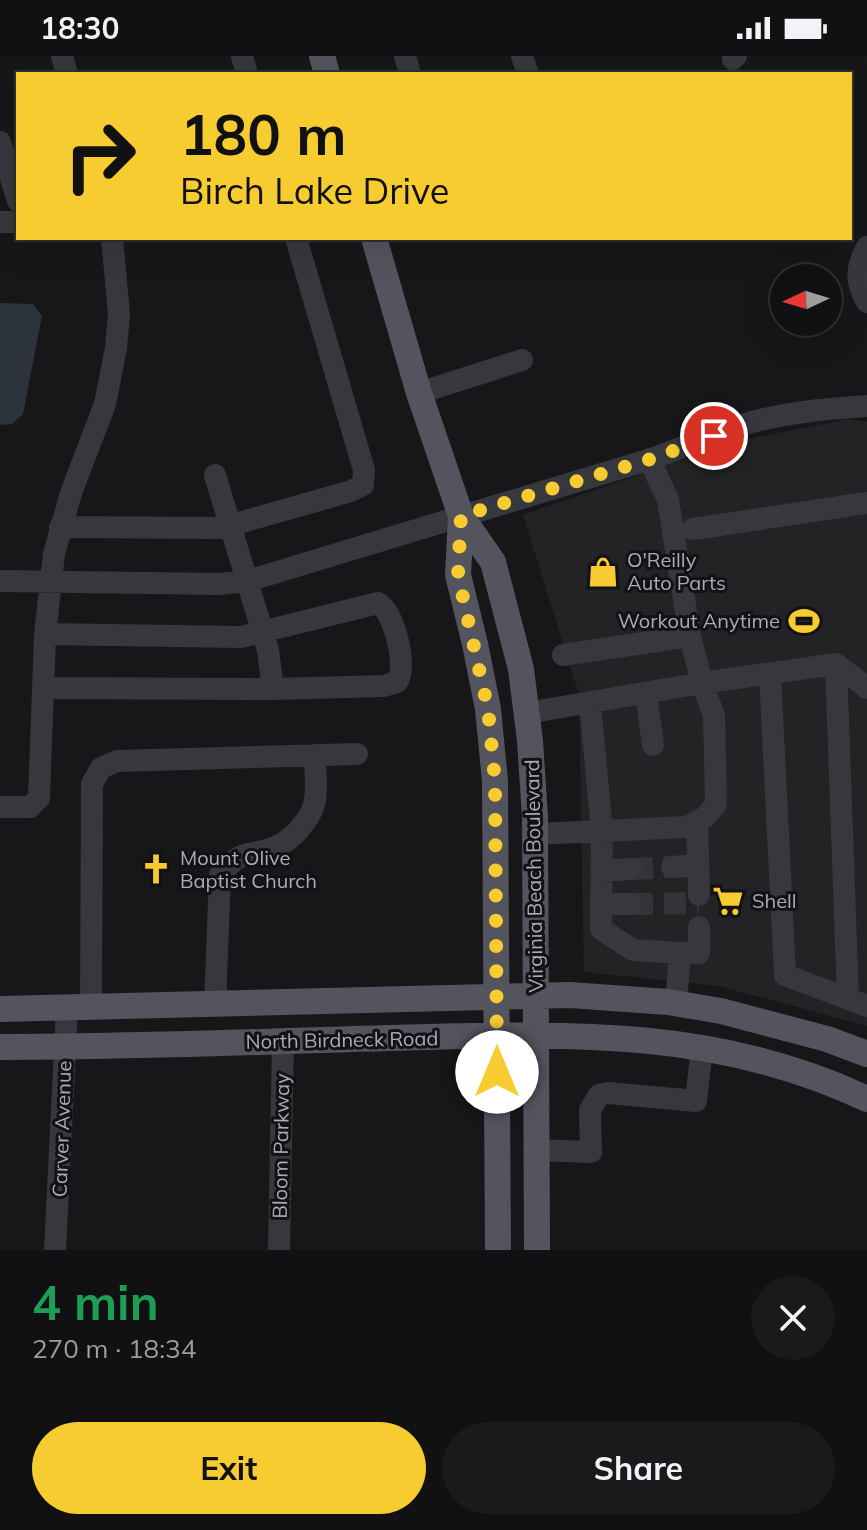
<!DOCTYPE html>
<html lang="en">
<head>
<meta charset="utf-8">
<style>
  body { margin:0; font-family:Mulish,sans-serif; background:#1a191b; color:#f1f3f6; height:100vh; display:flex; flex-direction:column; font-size:30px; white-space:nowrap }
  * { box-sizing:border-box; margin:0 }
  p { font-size:26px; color:#9c9d9f }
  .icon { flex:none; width:44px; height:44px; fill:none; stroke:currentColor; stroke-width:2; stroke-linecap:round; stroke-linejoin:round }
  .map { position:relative; height:1194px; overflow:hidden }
  .sheet { display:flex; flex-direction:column; background:#111012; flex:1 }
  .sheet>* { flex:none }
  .banner { position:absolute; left:16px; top:16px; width:836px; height:168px; border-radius:0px; box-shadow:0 8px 32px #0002,0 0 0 2px #303032; background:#f6cc30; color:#111; overflow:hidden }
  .needle { width:52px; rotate:266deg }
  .buttons { position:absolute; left:770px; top:208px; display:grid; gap:16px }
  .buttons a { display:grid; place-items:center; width:72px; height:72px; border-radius:50%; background:#111012; box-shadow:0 8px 32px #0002,0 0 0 2px #303032; font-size:40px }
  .pin { position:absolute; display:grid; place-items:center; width:68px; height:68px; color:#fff; margin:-34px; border:4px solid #fff; border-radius:50%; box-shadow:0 2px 8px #0007 }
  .me { position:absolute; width:88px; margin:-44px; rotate:0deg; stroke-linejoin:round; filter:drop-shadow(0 0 6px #0008) }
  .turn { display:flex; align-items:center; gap:28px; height:168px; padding:0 32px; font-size:36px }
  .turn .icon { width:104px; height:104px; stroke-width:2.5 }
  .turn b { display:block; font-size:56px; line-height:68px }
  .round { display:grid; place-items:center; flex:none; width:84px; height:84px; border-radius:42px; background:#1a191b }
  .summary { display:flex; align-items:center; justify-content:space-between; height:136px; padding:0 32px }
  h1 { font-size:48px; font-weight:700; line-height:60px; color:#1e9e55 }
  .button { display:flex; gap:16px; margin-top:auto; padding:16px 32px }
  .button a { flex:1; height:92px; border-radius:48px; background:#f6cc30; color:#111; font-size:32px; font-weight:700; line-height:92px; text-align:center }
  .button a+a { background:#1a191b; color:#f1f3f6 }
  .status { display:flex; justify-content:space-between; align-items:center; height:56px; padding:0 40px; background:#111012; direction:ltr }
  .status svg { height:22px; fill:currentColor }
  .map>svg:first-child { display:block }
  .built { fill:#232225 }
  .water { fill:#2c333d }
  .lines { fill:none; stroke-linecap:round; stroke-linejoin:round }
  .minor-tunnel { stroke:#343438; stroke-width:22; stroke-dasharray:22 11; stroke-linecap:butt }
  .minor { stroke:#37373e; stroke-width:22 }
  .major { stroke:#53545d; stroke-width:26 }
  .route { stroke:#f6cc30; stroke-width:14; stroke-dasharray:0 25.2 }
  .labels { text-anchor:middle; stroke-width:6; stroke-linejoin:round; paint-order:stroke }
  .poi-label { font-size:20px; fill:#a8abb9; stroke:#121113; text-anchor:start }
  .street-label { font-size:20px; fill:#a8abb9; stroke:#121113 }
</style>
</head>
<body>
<div class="status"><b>18:30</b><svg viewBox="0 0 49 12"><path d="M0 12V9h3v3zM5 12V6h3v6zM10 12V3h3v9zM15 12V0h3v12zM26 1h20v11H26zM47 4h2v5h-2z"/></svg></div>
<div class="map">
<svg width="867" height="1194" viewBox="0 0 867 1194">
  <rect width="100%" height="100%" fill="#171618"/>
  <path class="built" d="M848,363L867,365V970L719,930L584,916L579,639L523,459L736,385Z"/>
  <path class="water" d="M0,247L33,248L42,260L23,358L12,368L0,369Z"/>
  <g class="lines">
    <path class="minor-tunnel" d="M631,813L672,811
      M631,848L699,847"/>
    <path class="minor" d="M62,0L67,18
      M242,0L247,18
      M405,0L410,18
      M522,0L528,18
      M733,3L736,0
      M0,86L18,145
      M0,166H18
      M867,191C856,211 855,226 867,246
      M419,337L522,304
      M215,419L268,594L273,633
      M60,471L221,472L351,435L363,429L364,414L296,182
      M693,473L867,447
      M0,525L220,528L247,525L651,403C680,393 709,379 738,370C780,357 823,353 867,350
      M563,599L690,580
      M836,608L848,943
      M770,618L785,919L867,950
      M43,632L273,633L384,630L397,626C408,611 394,555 378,547L241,581L45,578
      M646,637L653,689
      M590,647L602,775L687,771L705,761L716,748L714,660L702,627L690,580L668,444L649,403
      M527,657L702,627L836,608L867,632
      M0,751H30L39,742L45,578L54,498L71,437L105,348L116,292L119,258L112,182
      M697,765L699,839
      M535,778L602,775L601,873L633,894L680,897L676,947
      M672,811L698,809
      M602,815L631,813
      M601,848H631
      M680,897H699V871
      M215,949L220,819C246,789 245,803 275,791C292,785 312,762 315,744C317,730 315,713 315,699
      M91,951L92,728L101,712L117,705L357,698
      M537,1094L591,1096L590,1054L599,1039L608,1037L696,1045L702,991
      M55,1194L67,952
      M279,1194L283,985"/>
    <path class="major" d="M322,0L327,18
      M374,182L419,337L461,460L493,506L521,613L530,685L535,761L537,1194
      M461,460L458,519L475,588L488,653L495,725L498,1194
      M0,953L570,939L668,946L721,955L827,983L867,998
      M0,991C129,991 258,986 387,982C554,978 711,969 867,1043"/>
  </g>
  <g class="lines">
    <path class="route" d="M497,1016L495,725L488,653L458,519L461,460L651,403L714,380"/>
  </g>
  <defs>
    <g id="shop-bare" transform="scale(2.4)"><path d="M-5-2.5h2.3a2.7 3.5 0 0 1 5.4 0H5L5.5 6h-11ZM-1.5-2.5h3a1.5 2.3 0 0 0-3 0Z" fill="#f6cc30" stroke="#121113" stroke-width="2.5" paint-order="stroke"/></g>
    <g id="stadium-bare" transform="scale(2.4)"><path d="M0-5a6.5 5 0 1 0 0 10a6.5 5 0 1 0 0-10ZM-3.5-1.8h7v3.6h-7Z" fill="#f6cc30" stroke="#121113" stroke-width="2.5" paint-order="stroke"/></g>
    <g id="church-bare" transform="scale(2.4)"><path d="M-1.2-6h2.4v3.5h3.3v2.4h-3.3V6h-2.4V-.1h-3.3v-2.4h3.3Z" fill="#f6cc30" stroke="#121113" stroke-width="2.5" paint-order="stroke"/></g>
    <g id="supermarket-bare" transform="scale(2.4)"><path d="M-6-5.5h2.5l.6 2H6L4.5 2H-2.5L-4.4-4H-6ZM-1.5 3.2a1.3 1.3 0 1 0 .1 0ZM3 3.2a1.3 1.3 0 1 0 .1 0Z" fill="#f6cc30" stroke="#121113" stroke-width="2.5" paint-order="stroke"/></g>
  </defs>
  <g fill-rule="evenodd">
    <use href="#shop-bare" x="603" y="516"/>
    <use href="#stadium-bare" x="804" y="565"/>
    <use href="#church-bare" x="156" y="813"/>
    <use href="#supermarket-bare" x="728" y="845"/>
  </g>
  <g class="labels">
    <g class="poi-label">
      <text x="627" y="511">O'Reilly<tspan x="627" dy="23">Auto Parts</tspan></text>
      <text x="780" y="572" text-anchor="end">Workout Anytime</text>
      <text x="180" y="809">Mount Olive<tspan x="180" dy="23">Baptist Church</tspan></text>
      <text x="752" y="852">Shell</text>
    </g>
    <g class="street-label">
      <text transform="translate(534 820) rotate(-91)" y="7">Virginia Beach Boulevard</text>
      <text transform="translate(342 984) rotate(-1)" y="7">North Birdneck Road</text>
      <text transform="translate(62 1073) rotate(-88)" y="7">Carver Avenue</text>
      <text transform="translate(281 1090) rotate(-89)" y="7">Bloom Parkway</text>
    </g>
  </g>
</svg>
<div class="buttons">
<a><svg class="needle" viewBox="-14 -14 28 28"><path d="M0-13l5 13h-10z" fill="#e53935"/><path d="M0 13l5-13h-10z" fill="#9c9d9f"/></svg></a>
</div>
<div class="pin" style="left:714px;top:380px;background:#d93025"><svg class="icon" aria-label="arrive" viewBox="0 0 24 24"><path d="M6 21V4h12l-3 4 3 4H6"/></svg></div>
<svg class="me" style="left:497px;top:1016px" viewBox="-20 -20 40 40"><circle r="19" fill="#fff"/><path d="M0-13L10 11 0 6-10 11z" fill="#f6cc30"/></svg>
<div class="banner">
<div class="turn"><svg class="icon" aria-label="right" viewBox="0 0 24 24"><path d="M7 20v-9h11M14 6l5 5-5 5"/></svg><div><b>180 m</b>Birch Lake Drive</div></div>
</div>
</div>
<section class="sheet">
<div class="summary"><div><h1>4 min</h1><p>270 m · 18:34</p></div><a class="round"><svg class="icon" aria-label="close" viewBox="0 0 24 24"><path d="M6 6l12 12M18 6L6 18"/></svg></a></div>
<div class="button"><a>Exit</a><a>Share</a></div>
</section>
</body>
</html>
